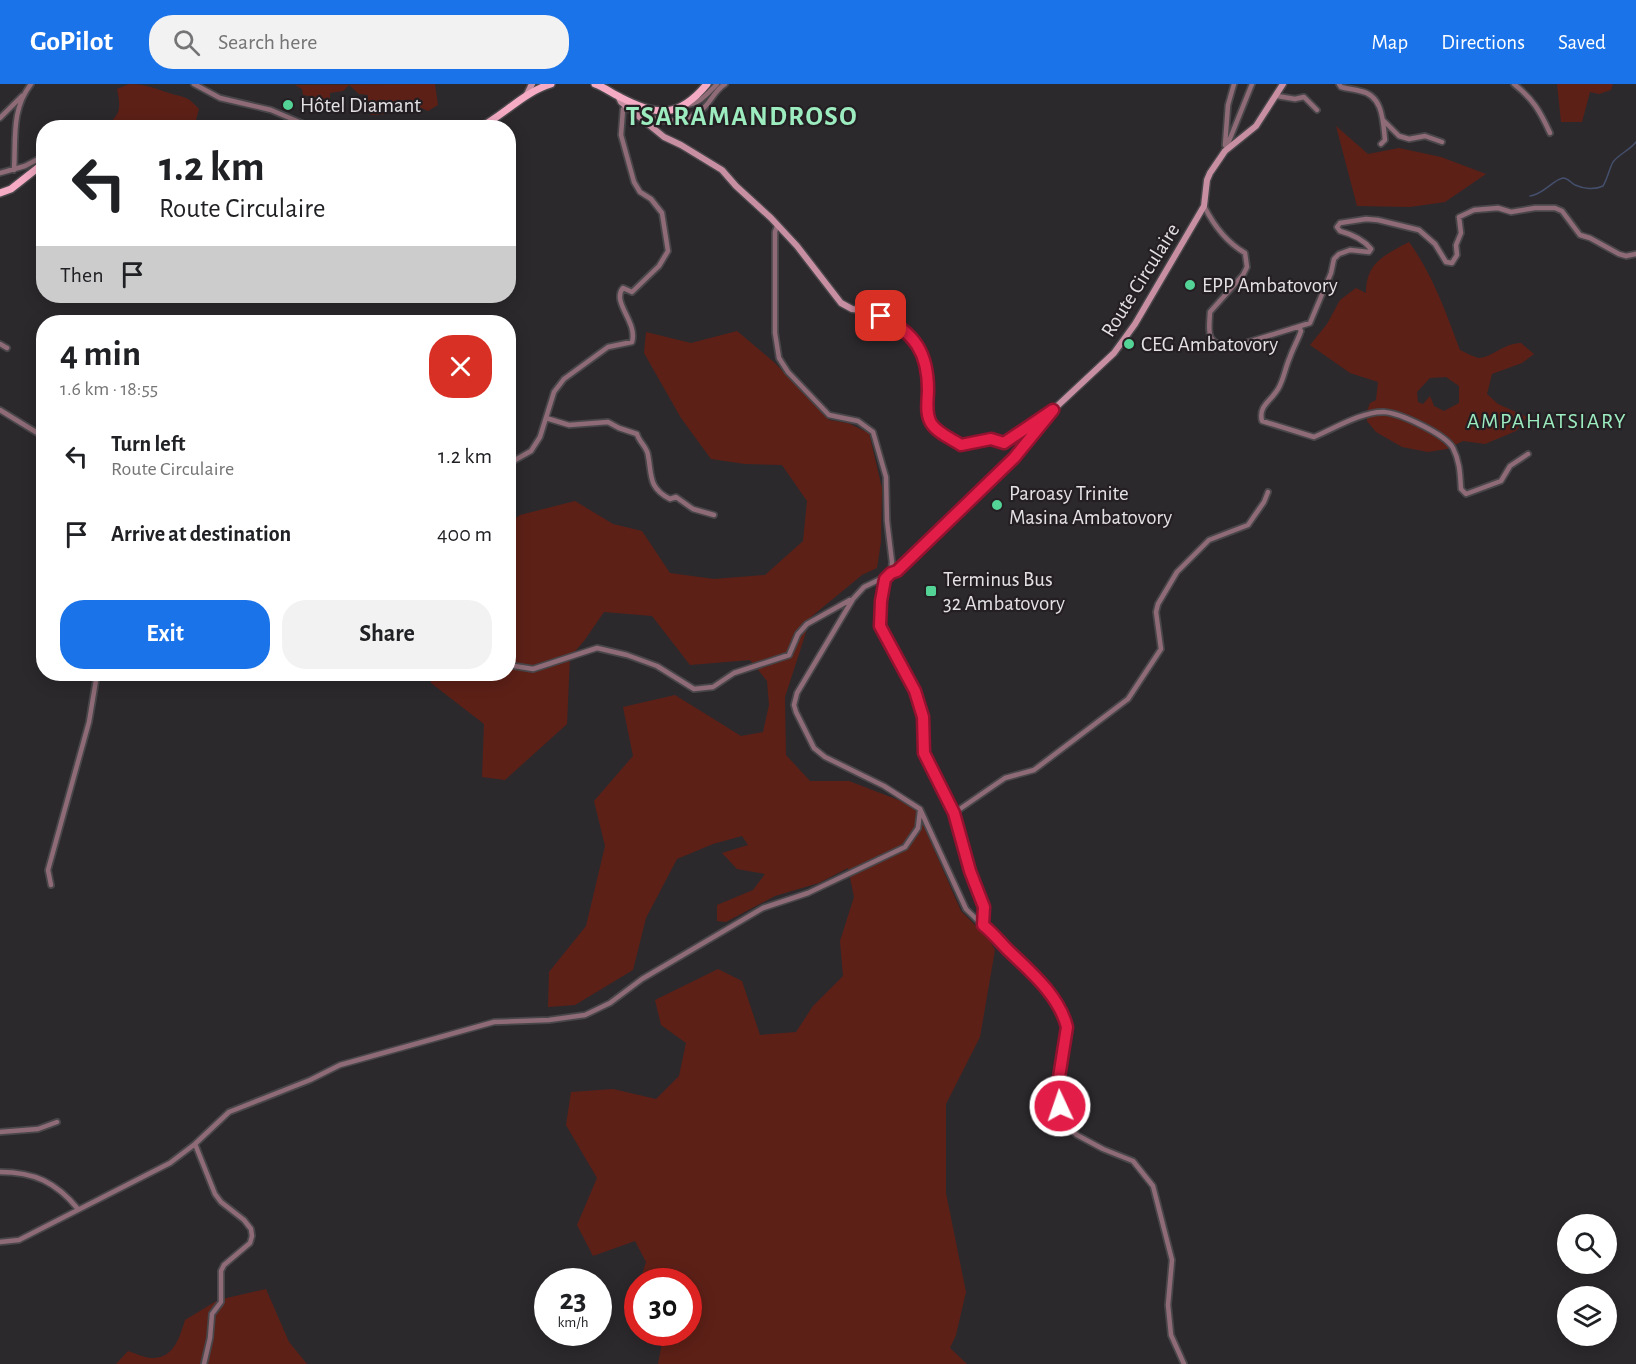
<!DOCTYPE html>
<html lang="en">
<head>
<meta charset="utf-8">
<style>
  body { margin:0; font-family:"Alegreya Sans",sans-serif; background:#f2f2f2; color:#202124; height:100vh; display:flex; flex-direction:column; font-size:22px; white-space:nowrap }
  * { box-sizing:border-box; margin:0 }
  p { font-size:20px; color:#757577 }
  .icon { flex:none; width:33px; height:33px; fill:none; stroke:currentColor; stroke-width:2; stroke-linecap:round; stroke-linejoin:round }
  .map { position:relative; flex:1; overflow:hidden }
  .details { position:absolute; left:36px; top:231px; width:480px; height:366px; display:flex; flex-direction:column; background:#fff; border-radius:24px; box-shadow:0 3px 15px #0003 }
  .details>* { flex:none }
  .top-card { position:absolute; left:36px; top:36px; width:480px; height:183px; border-radius:24px; box-shadow:0 3px 15px #0003; background:#fff; color:#202124; overflow:hidden }
  .buttons { position:absolute; left:1557px; top:1130px; display:grid; gap:12px }
  .buttons a { display:grid; place-items:center; width:60px; height:60px; border-radius:50%; background:#fff; box-shadow:0 3px 15px #0003; font-size:30px }
  .speed { position:absolute; left:534px; top:1184px; display:flex; gap:12px; font-size:30px; font-weight:700; text-align:center }
  .speed>* { display:grid; place-content:center; width:78px; height:78px; border-radius:50%; background:#fff; box-shadow:0 3px 15px #0003; line-height:1 }
  .speed small { font-size:15px; font-weight:400 }
  .speed .limit { border:9px solid #d22; background:#fff; color:#111 }
  .pin { position:absolute; display:grid; place-items:center; width:51px; height:51px; color:#fff; margin:-26px; border-radius:12px; box-shadow:0 3px 9px #0006 }
  .me { position:absolute; width:66px; margin:-33px; rotate:357deg; stroke-linejoin:round; filter:drop-shadow(0 0 4px #0008) }
  .turn { display:flex; align-items:center; gap:21px; height:126px; padding:0 24px; font-size:27px }
  .turn .icon { width:78px; height:78px; stroke-width:2.5 }
  .turn b { display:block; font-size:42px; line-height:51px }
  .then { display:flex; align-items:center; height:57px; padding:0 24px; background:#0003; gap:12px; font-size:22px }
  .round { display:grid; place-items:center; flex:none; width:63px; height:63px; border-radius:24px; background:#f2f2f2 }
  .headline { display:flex; align-items:center; justify-content:space-between; height:102px; padding:0 24px }
  h1 { font-size:36px; font-weight:700; line-height:45px }
  .primary-button { display:flex; gap:12px; margin-top:auto; padding:12px 24px }
  .primary-button a { flex:1; height:69px; border-radius:24px; background:#1a73e8; color:#fff; font-size:24px; font-weight:700; line-height:69px; text-align:center }
  .primary-button a+a { background:#f2f2f2; color:#202124 }
  ul { padding:0; list-style:none }
  li { display:flex; align-items:center; gap:18px; height:78px; padding:0 24px }
  li div { flex:1 }
  li b { display:block; font-size:22px }
  li em { font-style:normal }
  header { display:flex; align-items:center; gap:36px; box-sizing:border-box; height:84px; padding:0 30px; background:#1a73e8; color:#fff }
  header strong { font-size:28px }
  nav { display:flex; gap:33px; margin-inline-start:auto; font-size:21px }
  .search { width:420px; height:54px; background:#f2f2f2; display:flex; align-items:center; gap:15px; box-sizing:border-box; padding:0 21px; border-radius:24px; color:#757577; font-size:22px }
  .map>svg:first-child { display:block }
  .green { fill:#5d2017; fill-rule:evenodd }
  .lines { fill:none; stroke-linecap:round; stroke-linejoin:round }
  .stream { stroke:#444f6c; stroke-width:1.5 }
  .street-casing { stroke:#49464a; stroke-width:8 }
  .secondary-casing { stroke:#49464a; stroke-width:9 }
  .primary-casing { stroke:#49464a; stroke-width:10 }
  .street { stroke:#8e6b76; stroke-width:4.5 }
  .secondary { stroke:#c88fa2; stroke-width:6 }
  .primary { stroke:#f4abc3; stroke-width:7 }
  .route-casing { stroke:#92132f; stroke-width:15 }
  .route { stroke:#e11d48; stroke-width:10 }
  .poi-dot { fill:#54d396; stroke:#231f23; stroke-width:2 }
  .labels { text-anchor:middle; stroke-width:4.5; stroke-linejoin:round; paint-order:stroke }
  .poi-label { font-size:21px; fill:#e3e1e3; stroke:#231f23; text-anchor:start }
  .street-label { font-size:21px; fill:#e3e1e3; stroke:#231f23 }
  .neighbourhood-label { font-size:22px; letter-spacing:1.5px; fill:#9cecc0; stroke:#231f23 }
  .district-label { font-size:27px; font-weight:bold; letter-spacing:1.5px; fill:#9cecc0; stroke:#231f23 }
</style>
</head>
<body>
<header>
<strong>GoPilot</strong>
<div class="search"><svg class="icon" aria-label="search" viewBox="0 0 24 24"><circle cx="10" cy="10" r="6"/><path d="M15 15l6 6"/></svg>Search here</div>
<nav><a>Map</a><a>Directions</a><a>Saved</a></nav>
</header>
<div class="map">
<svg width="1636" height="1280" viewBox="0 0 1636 1280">
  <rect width="100%" height="100%" fill="#2c292d"/>
  <path class="green" d="M129,0C143,0 152,3 166,8C182,14 186,10 199,25L195,40L171,39L154,43L104,44C121,30 121,25 117,5Z
    M435,0L438,21L428,27L403,16L390,23L388,30L371,31L365,23L368,11L359,10L349,1L343,7L330,9V23L323,26L321,14L303,11L302,5L295,1Z
    M1557,0H1613L1611,6L1599,10L1590,8L1582,38H1561Z
    M1336,42L1368,70L1399,64L1441,73L1486,90L1445,118L1410,123L1357,122Z
    M1409,158C1433,191 1446,229 1460,266C1465,268 1473,273 1479,274C1491,274 1504,259 1521,259L1534,270L1522,279L1492,290L1487,310L1498,320L1527,333L1516,347L1485,360L1463,357L1447,365L1428,368L1402,363L1376,348L1367,337V327L1370,319L1376,316L1378,298L1350,289L1310,261L1327,240L1340,216L1356,204L1366,209C1366,178 1385,171 1409,158ZM1446,293L1459,302V319L1444,327L1434,322L1430,312L1423,320L1418,318L1417,308L1430,294Z
    M737,247L775,279L829,336L848,339L869,349L882,404L881,458L877,484L862,491L811,533L785,613L786,671L810,697H849L914,722L926,747L961,827L989,855L995,866L980,953L946,1020V1109L966,1208L956,1251L950,1264L967,1280H658L664,1248H688V1197H640L646,1178L635,1157L593,1172L577,1141L597,1094L566,1041L571,1008L613,1005L656,1015L679,992L686,959L661,941L655,916L718,885L742,897L760,951L796,948L813,922L843,892L840,857L854,813L848,784L819,799L775,812L726,838L717,837V821L753,806L765,790L737,785L722,769L748,761L742,752L713,760L677,775L646,834L633,886L575,921L548,923L549,888L586,842L605,762L594,717L633,672L623,623L675,611L741,652L763,648L769,621L767,597L750,576L690,581L652,532L604,528L584,557L570,573L567,640L505,696L482,693L484,640L431,599L430,590H508L509,439L520,431L575,417L613,440L642,447L670,489L714,495L765,491L803,457L807,417L782,381L745,380L711,375L681,334L644,269L646,248L691,259Z
    M266,1205L289,1258L307,1280H116L128,1267C135,1269 144,1274 152,1274C174,1275 180,1252 185,1236L218,1216Z"/>
  <g class="lines">
    <path class="stream" d="M1530,112C1543,111 1554,95 1563,94C1568,94 1571,99 1575,101C1584,105 1595,106 1603,102C1608,94 1609,85 1613,78C1619,70 1630,66 1636,58"/>
    <g class="street-casing">
      <path id="street" d="M194,0L220,14L271,26L313,44
        M1339,0L1341,3C1347,5 1353,5 1360,7C1383,11 1383,37 1385,56L1381,60
        M1514,0C1533,15 1540,27 1550,49
        M1277,12L1295,15L1304,13L1317,26
        M685,21C700,20 707,10 717,0
        M0,34L22,12
        M1383,36L1399,52L1409,55L1425,52L1442,58
        M1225,61L1228,21L1234,0
        M1225,67L1252,0
        M14,86C16,54 11,26 31,0
        M0,89L25,82L44,72
        M1204,122C1214,142 1226,158 1245,169L1247,183L1243,191L1210,228C1209,249 1205,258 1229,264L1310,239L1331,189L1334,175L1339,170L1350,166L1369,168L1371,165C1364,156 1351,150 1340,147L1337,143L1340,139L1366,135L1378,136L1419,146L1435,160L1446,178L1452,179L1457,171L1456,161L1461,149L1459,133L1474,126L1498,124L1511,128L1535,124H1555L1562,127L1580,151L1590,154L1619,170L1626,172L1636,170
        M777,142L775,148V249L779,274L788,288L829,331L858,337L873,348L886,393L887,437L892,478L891,489
        M1299,243L1301,247C1298,256 1293,264 1290,273C1285,284 1284,295 1278,305C1271,317 1258,322 1262,337L1314,353C1333,345 1363,327 1384,328C1400,329 1445,350 1453,364C1460,378 1460,390 1461,405L1466,410L1501,397L1510,382L1528,370
        M0,260L7,264
        M0,326L44,353
        M1049,331L1014,374L897,487L864,503L853,515L797,609L794,621L796,628L814,664L825,673L884,702L920,725L966,825L1038,895L1054,916L1065,934L1067,943L1057,1006L1063,1038L1077,1051L1103,1065L1133,1077L1153,1102L1172,1176L1168,1221L1171,1251L1184,1280
        M546,334L569,341L608,338L619,344L637,350C639,358 647,363 648,371C652,391 648,404 670,415L676,413L693,425L714,431
        M508,380L531,367L540,353L554,308L564,295L608,263L632,258C638,238 611,218 623,204L632,208L659,182L668,167L662,129L651,115L640,108L634,98L621,51L623,25C636,23 646,33 659,36C670,38 686,36 696,30C710,23 712,8 725,0
        M885,495L881,517L880,542L915,607L923,633L924,669L954,729L1005,694L1034,686L1128,615L1161,565L1156,528L1158,520L1177,488L1209,456L1248,441L1264,418L1268,408
        M508,581L533,585L597,564L627,571L657,582L694,605L713,603L734,589L789,571L798,550L807,540L850,516
        M954,729L970,787L984,823L983,841
        M51,801L48,786L89,638L97,590
        M0,1048L38,1045L57,1038
        M195,1060L215,1110L221,1118L244,1136L251,1145L252,1152L250,1159L224,1181L221,1187V1218L212,1230L210,1254L204,1280
        M0,1088C34,1088 56,1098 78,1125
        M0,1158L19,1156L170,1079L195,1060L229,1028L310,996L340,981L494,938L549,936L585,931L610,919L642,895L763,824L808,809L905,763L918,744L920,727"/>
    </g>
    <g class="secondary-casing">
      <path id="secondary" d="M526,12L532,0
        M618,12L621,18L664,53L681,61L722,86L736,102L771,134L797,162L841,219L852,225L870,227L892,238L912,255L926,276L928,307L927,321L931,339L961,361L991,355L1004,359L1053,326L1114,269L1135,240L1204,122L1207,96L1210,89L1225,67L1256,42L1283,0"/>
    </g>
    <g class="primary-casing">
      <path id="primary" d="M595,0C604,3 611,9 620,13C658,33 679,34 707,0
        M157,44L178,41L201,44
        M479,44C504,31 524,8 551,0
        M0,109L11,105L44,79"/>
    </g>
    <use href="#street" class="street"/>
    <use href="#secondary" class="secondary"/>
    <use href="#primary" class="primary"/>
  </g>
  <g class="lines">
    <g class="route-casing">
      <path id="route" d="M881,232C915,249 928,269 928,306C928,316 925,329 931,339C937,349 952,355 961,361L991,355L1004,359L1053,326L1014,374L897,487L891,489L885,495L881,517L880,542L915,607L923,633L924,669L954,729L970,787L984,823L983,841C993,849 1001,859 1010,868C1032,889 1059,912 1067,943L1057,1006L1060,1022"/>
    </g>
    <use href="#route" class="route"/>
  </g>
  <g class="poi-dot">
    <circle cx="288" cy="21" r="6"/>
    <circle cx="1190" cy="201" r="6"/>
    <circle cx="1129" cy="260" r="6"/>
    <circle cx="997" cy="421" r="6"/>
    <rect x="925" y="501" width="12" height="12" rx="3"/>
  </g>
  <g class="labels">
    <g class="poi-label">
      <text x="300" y="28">Hôtel Diamant</text>
      <text x="1202" y="208">EPP Ambatovory</text>
      <text x="1141" y="267">CEG Ambatovory</text>
      <text x="1009" y="416">Paroasy Trinite<tspan x="1009" dy="24">Masina Ambatovory</tspan></text>
      <text x="943" y="502">Terminus Bus<tspan x="943" dy="24">32 Ambatovory</tspan></text>
    </g>
    <g class="street-label">
      <text transform="translate(1140 196) rotate(-58)" y="7">Route Circulaire</text>
    </g>
    <g class="neighbourhood-label">
      <text x="1547" y="344">AMPAHATSIARY</text>
    </g>
    <g class="district-label">
      <text x="742" y="41">TSARAMANDROSO</text>
    </g>
  </g>
</svg>
<div class="buttons">
<a><svg class="icon" aria-label="search" viewBox="0 0 24 24"><circle cx="10" cy="10" r="6"/><path d="M15 15l6 6"/></svg></a>
<a><svg class="icon" aria-label="layers" viewBox="0 0 24 24"><path d="M12 4l9 5-9 5-9-5zM3 14l9 5 9-5"/></svg></a>
</div>
<div class="speed"><div>23<small>km/h</small></div><div class="limit">30</div></div>
<div class="pin" style="left:881px;top:232px;background:#d93025"><svg class="icon" aria-label="arrive" viewBox="0 0 24 24"><path d="M6 21V4h12l-3 4 3 4H6"/></svg></div>
<svg class="me" style="left:1060px;top:1022px" viewBox="-20 -20 40 40"><circle r="17" fill="#e11d48" stroke="#fff" stroke-width="3"/><path d="M0-11L8 9 0 5-8 9z" fill="#fff"/></svg>
<div class="top-card">
<div class="turn"><svg class="icon" aria-label="left" viewBox="0 0 24 24"><path d="M17 20v-9H6M10 6l-5 5 5 5"/></svg><div><b>1.2 km</b>Route Circulaire</div></div>
<div class="then">Then<svg class="icon" aria-label="arrive" viewBox="0 0 24 24"><path d="M6 21V4h12l-3 4 3 4H6"/></svg></div>
</div>
<section class="details">
<div class="headline"><div><h1>4 min</h1><p>1.6 km · 18:55</p></div><a class="round" style="background:#d93025;color:#fff"><svg class="icon" aria-label="close" viewBox="0 0 24 24"><path d="M6 6l12 12M18 6L6 18"/></svg></a></div>
<ul>
<li><svg class="icon" aria-label="left" viewBox="0 0 24 24"><path d="M17 20v-9H6M10 6l-5 5 5 5"/></svg><div><b>Turn left</b><p>Route Circulaire</p></div><em>1.2 km</em></li>
<li><svg class="icon" aria-label="arrive" viewBox="0 0 24 24"><path d="M6 21V4h12l-3 4 3 4H6"/></svg><div><b>Arrive at destination</b></div><em>400 m</em></li>
</ul>
<div class="primary-button"><a>Exit</a><a>Share</a></div>
</section>
</div>
</body>
</html>
